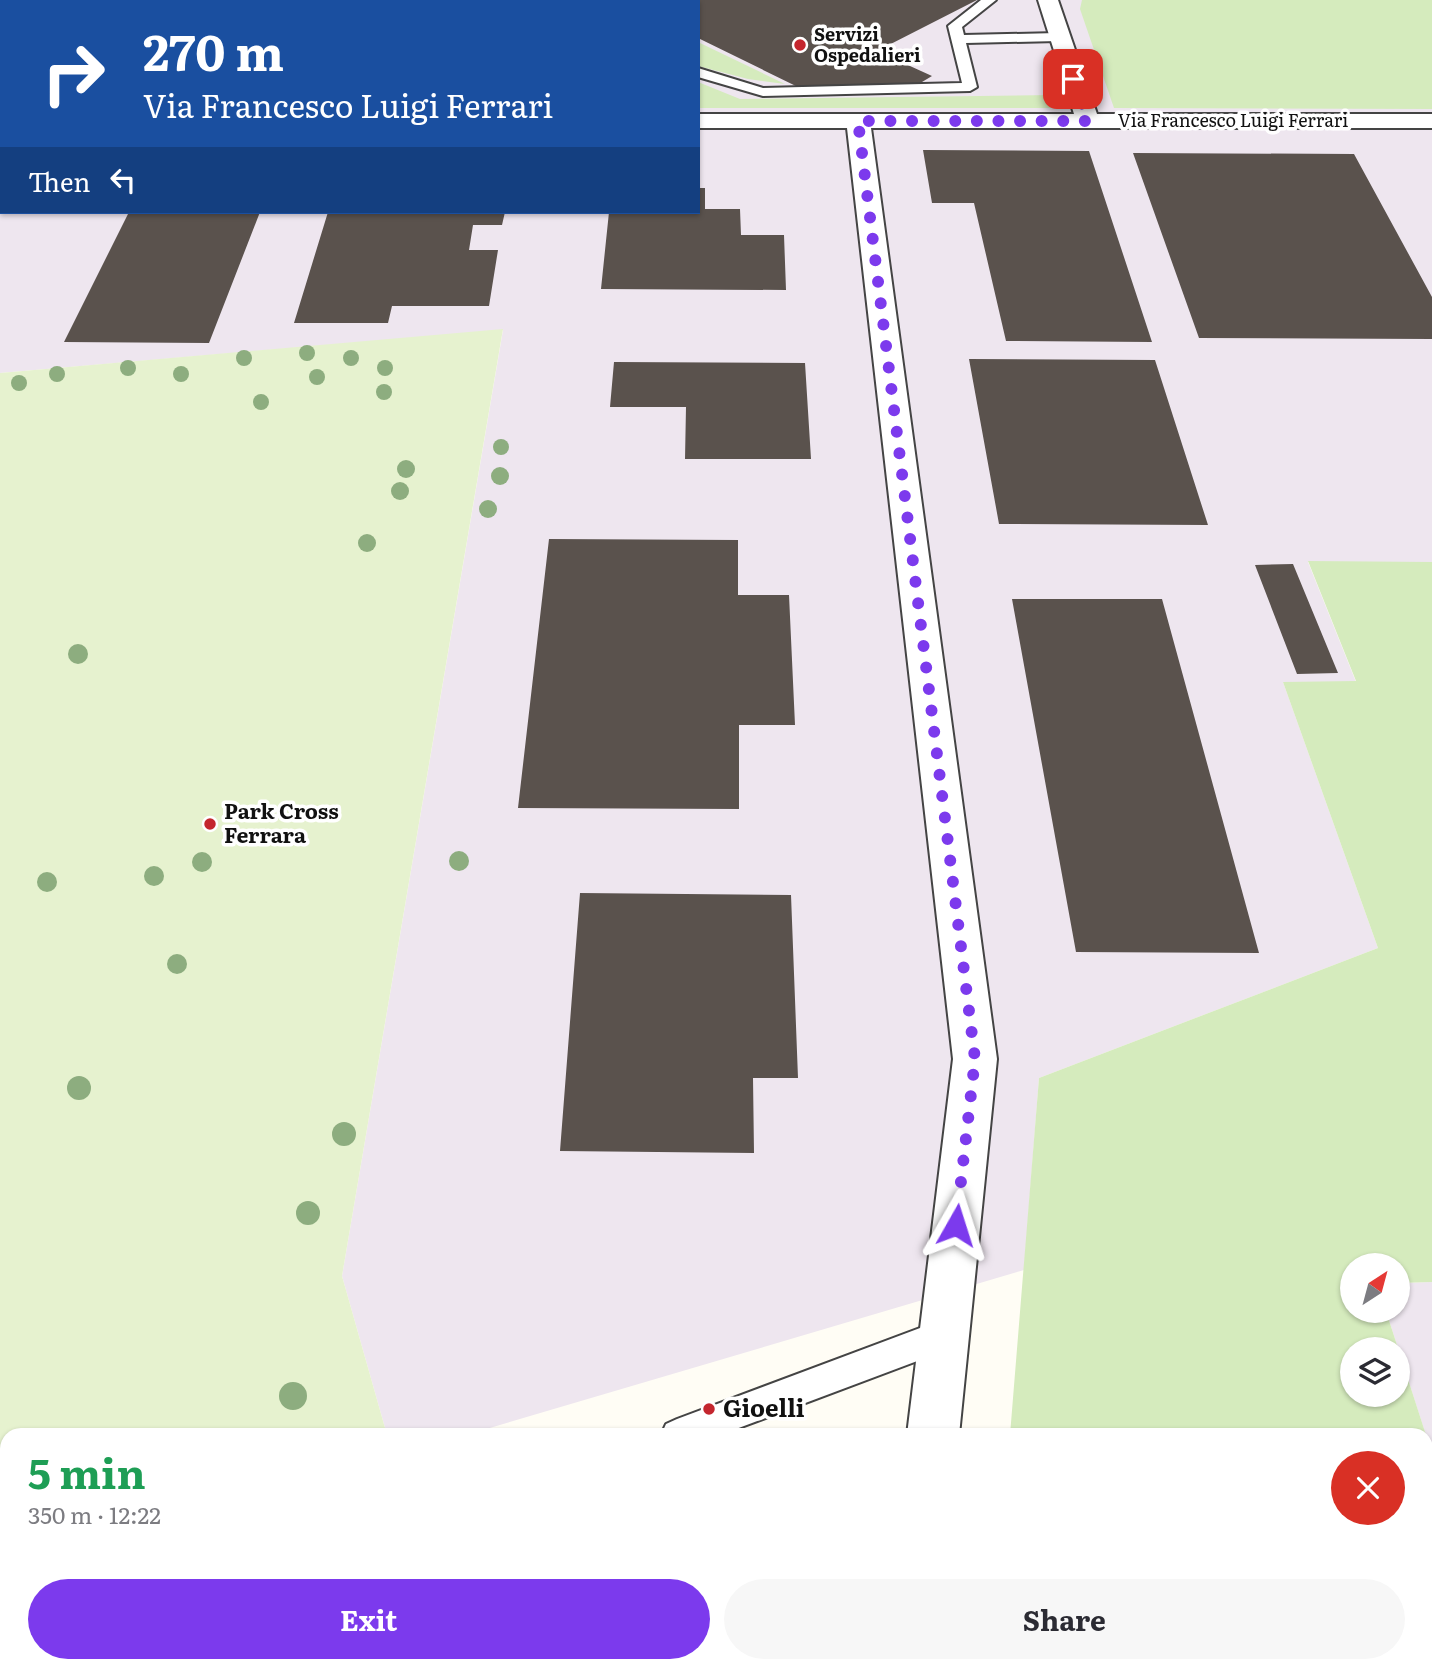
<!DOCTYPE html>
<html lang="en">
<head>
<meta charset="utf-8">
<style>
  body { margin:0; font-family:Literata,serif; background:#f7f7f7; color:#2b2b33; height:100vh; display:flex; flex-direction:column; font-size:26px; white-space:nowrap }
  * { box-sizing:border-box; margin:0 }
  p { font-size:23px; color:#7c7c81 }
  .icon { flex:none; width:38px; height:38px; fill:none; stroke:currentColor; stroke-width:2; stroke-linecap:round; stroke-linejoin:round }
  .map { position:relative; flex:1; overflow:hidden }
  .details { position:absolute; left:0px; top:1428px; width:1433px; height:245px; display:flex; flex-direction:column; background:#fff; border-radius:21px 21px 0 0; box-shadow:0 2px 5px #0004 }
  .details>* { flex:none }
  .guide { position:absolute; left:0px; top:0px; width:700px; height:214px; box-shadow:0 2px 5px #0004; background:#1a4fa0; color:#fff; overflow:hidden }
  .needle { width:46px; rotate:36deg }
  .controls { position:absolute; left:1340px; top:1253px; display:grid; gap:14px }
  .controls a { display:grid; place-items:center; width:70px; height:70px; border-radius:50%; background:#fff; box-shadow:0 2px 5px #0004; font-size:35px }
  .pin { position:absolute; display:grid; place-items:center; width:60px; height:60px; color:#fff; margin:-30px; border-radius:14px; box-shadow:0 4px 10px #0006 }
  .me { position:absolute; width:77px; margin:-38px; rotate:6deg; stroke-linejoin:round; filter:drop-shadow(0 0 5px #0008) }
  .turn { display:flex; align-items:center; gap:24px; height:147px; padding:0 28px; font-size:32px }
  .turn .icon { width:91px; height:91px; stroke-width:2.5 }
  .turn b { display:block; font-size:49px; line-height:60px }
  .then { display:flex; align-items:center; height:66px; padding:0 28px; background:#0003; gap:14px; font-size:26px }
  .round { display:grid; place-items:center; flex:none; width:74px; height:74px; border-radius:37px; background:#f7f7f7 }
  .headline { display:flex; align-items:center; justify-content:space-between; height:119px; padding:0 28px }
  h1 { font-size:42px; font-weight:700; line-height:52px; color:#1e9e55 }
  .cta { display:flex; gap:14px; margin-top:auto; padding:14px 28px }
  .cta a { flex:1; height:80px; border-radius:42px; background:#7c3aed; color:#fff; font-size:28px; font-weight:700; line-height:80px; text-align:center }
  .cta a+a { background:#f7f7f7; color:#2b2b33 }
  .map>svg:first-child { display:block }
  .industrial { fill:#eee6ef; fill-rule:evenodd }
  .green { fill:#d5ebbd; fill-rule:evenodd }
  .pitch { fill:#e6f2cf }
  .building { fill:#5a524d }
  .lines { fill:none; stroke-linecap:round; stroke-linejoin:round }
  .lane-casing { stroke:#444; stroke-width:4 }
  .street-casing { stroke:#444; stroke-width:4 }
  .lane { fill:#fff; fill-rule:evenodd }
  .street { fill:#fff; fill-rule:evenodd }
  .tree { fill:#8dad7f }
  .route { stroke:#7c3aed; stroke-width:12; stroke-dasharray:0 21.6 }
  .poi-dot { fill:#c4262e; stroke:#fff; stroke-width:2.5 }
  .labels { text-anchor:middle; stroke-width:7; stroke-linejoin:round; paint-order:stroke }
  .far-poi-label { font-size:18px; font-weight:bold; fill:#111; stroke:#fff; text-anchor:start }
  .far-street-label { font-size:18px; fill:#111; stroke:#fff }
  .poi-label { font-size:21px; font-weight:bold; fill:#111; stroke:#fff; text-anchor:start }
  .near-poi-label { font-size:24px; font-weight:bold; fill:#111; stroke:#fff; text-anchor:start }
</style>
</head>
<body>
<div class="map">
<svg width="1432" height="1673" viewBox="0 0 1432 1673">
  <rect width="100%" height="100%" fill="#fffdf5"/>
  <path class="industrial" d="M0,0H1432V562H1308L1356,682H1283L1378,948L1039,1078L1024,1270L466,1435H387L342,1276L503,330L0,373ZM2,2H698V212H2Z
    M1432,1282V1454L1386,1311H1398V1283Z"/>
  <path class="green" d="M1082,0H1432V109L1114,108L1080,9Z
    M700,43L785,84L748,79L698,66Z
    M698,82L740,99L1053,95L1055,108H698Z
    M1308,561L1432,562V1282L1398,1283V1265H1353V1311H1386L1426,1435H1010L1039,1078L1378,948L1283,682L1356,681ZM1398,1349V1395H1353V1349Z
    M1426,1436L1432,1454V1673H991L992,1666H1426Z
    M744,1666H838L837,1673H745Z"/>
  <path class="pitch" d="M503,329L342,1276L387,1435H7V1666H337L336,1673H0V373Z"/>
  <path class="building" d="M698,0H977L877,51L932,76L917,85L802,89L698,38Z
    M923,150L1089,151L1152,342L1006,341L974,203H932Z
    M1133,153L1354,154L1432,297V339L1199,338Z
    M698,188H705V209H740L741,235H784L786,290L601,289L609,212H698Z
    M129,212H260L209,343L64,342Z
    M328,212H505L502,225H473L469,250H498L489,306H392L388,323H294Z
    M969,359L1155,360L1208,525L999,524Z
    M614,362L805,363L811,459H685L686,407H610Z
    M549,539L738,540V595H789L795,725H739V809L518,808Z
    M1293,564L1338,673L1297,674L1255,565Z
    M1012,599H1162L1259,953L1076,952Z
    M580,893L791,895L798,1078H753L754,1153L560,1151Z"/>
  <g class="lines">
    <g class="lane-casing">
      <path id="lane" d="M597,0H611L612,2H598Z
        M981,0H996L962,27L964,35L1058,33L1065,37L1058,41L966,43L977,87L970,91L763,96L698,77V68L763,88L962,83L948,26Z
        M944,1319L955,1324L960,1335L955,1346L944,1351L720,1435H661L666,1424L677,1419Z
        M365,1666H401L400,1673H364Z"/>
    </g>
    <g class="street-casing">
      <path id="street" d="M532,0H552V2H532Z
        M1038,0H1058L1097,114H1432V128H871L997,1059L959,1435H907L953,1059L847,128H698V114H1074Z
        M0,115H2V129H0Z
        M880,1666H936L935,1673H879Z"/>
    </g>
    <use href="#lane" class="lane"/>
    <use href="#street" class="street"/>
  </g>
  <g class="tree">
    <circle cx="307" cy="353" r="8"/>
    <circle cx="244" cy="358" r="8"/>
    <circle cx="351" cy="358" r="8"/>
    <circle cx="128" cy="368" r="8"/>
    <circle cx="385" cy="368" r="8"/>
    <circle cx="57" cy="374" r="8"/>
    <circle cx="181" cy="374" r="8"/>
    <circle cx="317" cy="377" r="8"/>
    <circle cx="19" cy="383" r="8"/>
    <circle cx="384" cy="392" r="8"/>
    <circle cx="261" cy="402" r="8"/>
    <circle cx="501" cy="447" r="8"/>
    <circle cx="406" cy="469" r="9"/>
    <circle cx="500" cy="476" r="9"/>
    <circle cx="400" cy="491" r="9"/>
    <circle cx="488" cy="509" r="9"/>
    <circle cx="367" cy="543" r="9"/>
    <circle cx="78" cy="654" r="10"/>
    <circle cx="459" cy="861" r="10"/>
    <circle cx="202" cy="862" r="10"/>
    <circle cx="154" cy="876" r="10"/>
    <circle cx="47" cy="882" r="10"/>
    <circle cx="177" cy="964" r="10"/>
    <circle cx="79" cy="1088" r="12"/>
    <circle cx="344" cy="1134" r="12"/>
    <circle cx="308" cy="1213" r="12"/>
    <circle cx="293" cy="1396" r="14"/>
  </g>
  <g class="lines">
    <path class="route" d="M956,1225L975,1059L858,121H1088L1073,79"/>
  </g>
  <g class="poi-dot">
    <circle cx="800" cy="45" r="7"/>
    <circle cx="210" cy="824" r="7"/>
    <circle cx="709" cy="1409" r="7"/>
  </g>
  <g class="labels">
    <g class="far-poi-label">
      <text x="814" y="41">Servizi<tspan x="814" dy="21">Ospedalieri</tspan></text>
    </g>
    <g class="far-street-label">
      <text x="1233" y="127">Via Francesco Luigi Ferrari</text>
    </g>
    <g class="poi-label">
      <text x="224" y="819">Park Cross<tspan x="224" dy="24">Ferrara</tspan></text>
    </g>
    <g class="near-poi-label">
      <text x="723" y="1417">Gioelli</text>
    </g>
  </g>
</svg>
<div class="controls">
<a><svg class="needle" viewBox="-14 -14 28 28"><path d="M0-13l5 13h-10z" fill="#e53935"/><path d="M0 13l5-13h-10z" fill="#7c7c81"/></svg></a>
<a><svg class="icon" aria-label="layers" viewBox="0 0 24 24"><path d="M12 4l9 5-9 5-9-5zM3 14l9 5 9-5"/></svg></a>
</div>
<div class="pin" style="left:1073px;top:79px;background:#d93025"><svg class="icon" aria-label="arrive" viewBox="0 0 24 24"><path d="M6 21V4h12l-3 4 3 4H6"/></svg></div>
<svg class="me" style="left:956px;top:1225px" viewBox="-20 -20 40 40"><path d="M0-17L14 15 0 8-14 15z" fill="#7c3aed" stroke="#fff" stroke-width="4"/></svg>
<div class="guide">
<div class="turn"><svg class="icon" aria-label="right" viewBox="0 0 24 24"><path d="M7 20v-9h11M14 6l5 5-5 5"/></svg><div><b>270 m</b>Via Francesco Luigi Ferrari</div></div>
<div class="then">Then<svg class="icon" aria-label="left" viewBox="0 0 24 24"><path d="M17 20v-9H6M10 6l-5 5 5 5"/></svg></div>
</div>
<section class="details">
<div class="headline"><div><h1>5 min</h1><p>350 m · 12:22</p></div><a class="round" style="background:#d93025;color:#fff"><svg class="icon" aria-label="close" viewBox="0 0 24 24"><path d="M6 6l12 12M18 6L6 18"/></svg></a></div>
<div class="cta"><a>Exit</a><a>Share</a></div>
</section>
</div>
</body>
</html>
